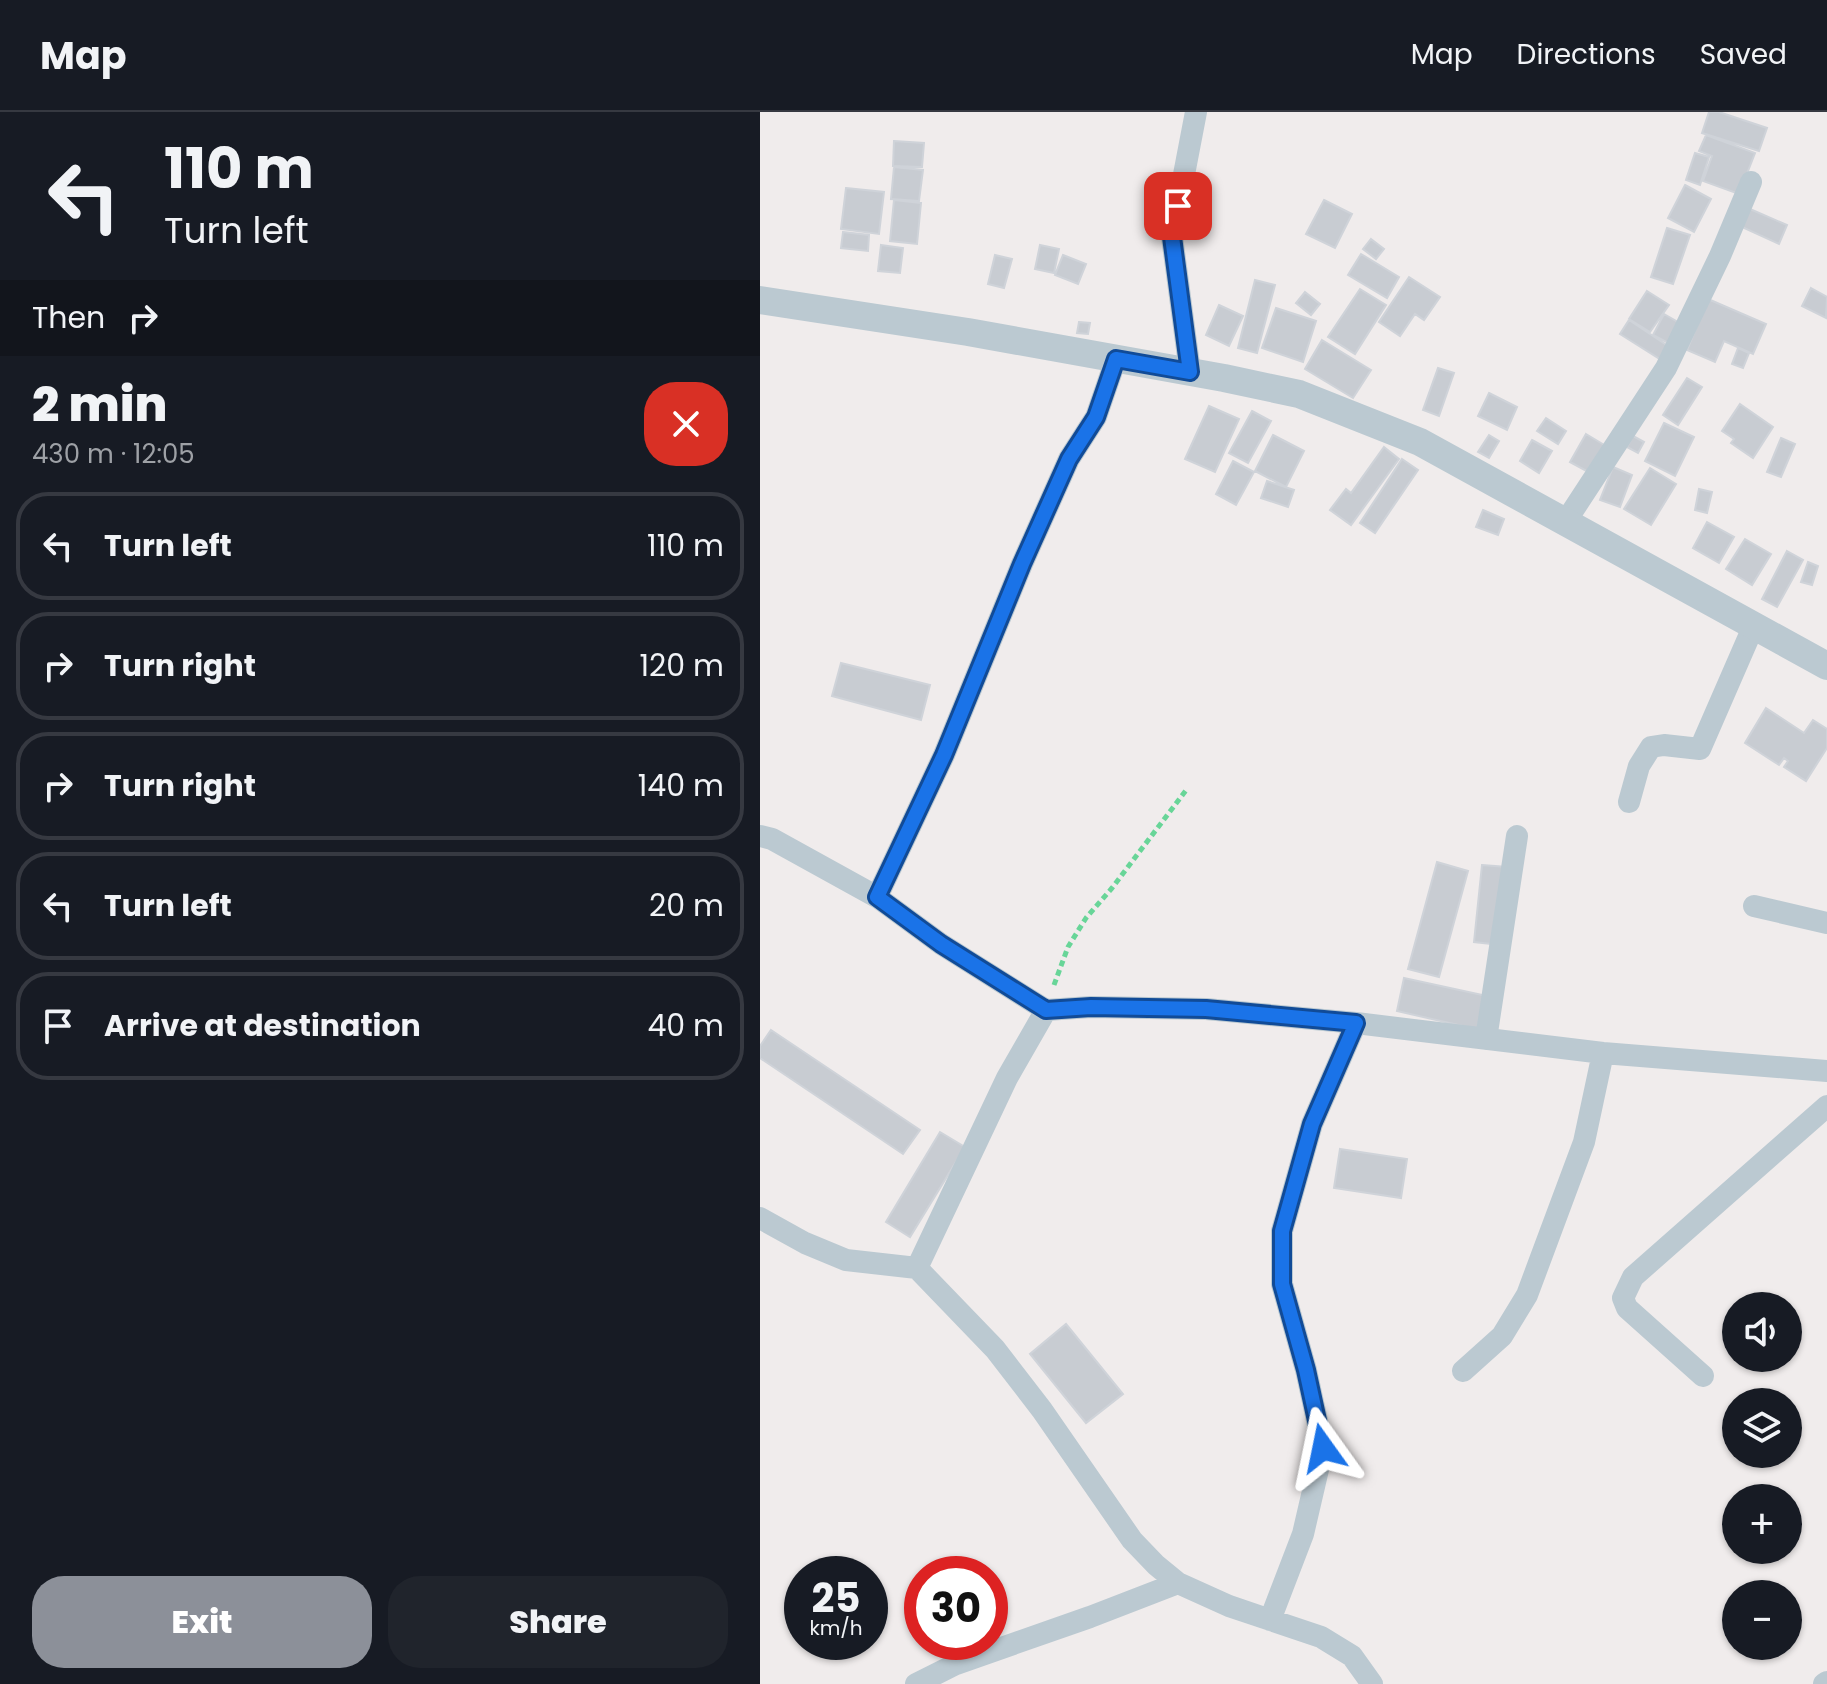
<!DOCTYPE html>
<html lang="en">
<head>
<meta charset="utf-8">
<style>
  body { margin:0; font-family:Poppins,sans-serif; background:#20242c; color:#f1f3f6; height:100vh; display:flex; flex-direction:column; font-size:30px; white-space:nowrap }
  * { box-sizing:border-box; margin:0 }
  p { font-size:26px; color:#9ea1a6 }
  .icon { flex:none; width:44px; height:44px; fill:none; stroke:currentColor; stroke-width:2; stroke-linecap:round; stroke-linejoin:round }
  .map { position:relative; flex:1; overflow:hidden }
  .side { display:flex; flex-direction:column; background:#171b24; width:760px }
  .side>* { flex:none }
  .hud { background:#171b24; color:#f1f3f6; overflow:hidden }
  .buttons { position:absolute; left:962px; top:1180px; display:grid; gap:16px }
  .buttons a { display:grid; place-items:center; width:80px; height:80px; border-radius:50%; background:#171b24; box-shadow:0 2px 6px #0004; font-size:40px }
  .speed { position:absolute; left:24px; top:1444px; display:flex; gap:16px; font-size:40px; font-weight:700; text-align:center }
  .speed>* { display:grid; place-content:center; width:104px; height:104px; border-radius:50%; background:#171b24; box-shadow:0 2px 6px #0004; line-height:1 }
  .speed small { font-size:20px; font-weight:400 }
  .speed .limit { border:12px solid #d22; background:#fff; color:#111 }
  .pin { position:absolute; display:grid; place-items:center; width:68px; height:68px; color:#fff; margin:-34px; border-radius:16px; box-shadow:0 4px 12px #0006 }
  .me { position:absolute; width:88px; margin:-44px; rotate:348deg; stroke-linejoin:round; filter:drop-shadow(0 0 6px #0008) }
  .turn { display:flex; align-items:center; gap:28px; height:168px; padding:0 32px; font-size:36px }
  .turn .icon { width:104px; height:104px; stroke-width:2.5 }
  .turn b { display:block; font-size:56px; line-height:68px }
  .then { display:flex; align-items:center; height:76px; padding:0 32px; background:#0003; gap:16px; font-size:30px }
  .round { display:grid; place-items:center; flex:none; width:84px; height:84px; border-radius:32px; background:#20242c }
  .head { display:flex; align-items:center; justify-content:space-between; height:136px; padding:0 32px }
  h1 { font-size:48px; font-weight:800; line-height:60px }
  .primary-button { display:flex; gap:16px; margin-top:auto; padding:16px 32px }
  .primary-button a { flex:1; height:92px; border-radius:32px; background:#8c9099; color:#fff; font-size:32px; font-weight:800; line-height:92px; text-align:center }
  .primary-button a+a { background:#20242c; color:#f1f3f6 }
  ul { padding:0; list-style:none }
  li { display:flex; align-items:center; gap:24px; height:108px; margin:0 16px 12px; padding:0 16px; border:4px solid #363941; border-radius:32px }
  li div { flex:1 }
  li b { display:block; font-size:30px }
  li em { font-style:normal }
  header { display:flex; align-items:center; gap:48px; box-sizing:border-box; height:112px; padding:0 40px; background:#171b24; border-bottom:2px solid #363941 }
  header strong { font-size:38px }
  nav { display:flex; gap:44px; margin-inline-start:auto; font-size:28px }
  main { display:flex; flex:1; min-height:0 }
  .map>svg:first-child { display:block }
  .building { fill:#c8ccd2; stroke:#cfd3d9; stroke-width:2 }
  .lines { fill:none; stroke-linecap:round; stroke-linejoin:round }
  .path { stroke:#68d598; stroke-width:5; stroke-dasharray:6 4; stroke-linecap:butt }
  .minor { stroke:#bbc9d1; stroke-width:22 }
  .tertiary { stroke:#bbc9d1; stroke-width:28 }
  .route-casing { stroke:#114b97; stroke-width:20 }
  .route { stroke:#1a73e8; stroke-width:14 }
</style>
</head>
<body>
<header>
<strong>Map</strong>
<nav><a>Map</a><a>Directions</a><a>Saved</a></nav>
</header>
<main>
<section class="side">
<div class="hud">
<div class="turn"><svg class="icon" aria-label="left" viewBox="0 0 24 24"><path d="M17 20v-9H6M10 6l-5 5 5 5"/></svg><div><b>110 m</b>Turn left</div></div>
<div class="then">Then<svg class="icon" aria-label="right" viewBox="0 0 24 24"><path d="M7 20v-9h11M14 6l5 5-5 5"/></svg></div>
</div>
<div class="head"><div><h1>2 min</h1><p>430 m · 12:05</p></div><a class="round" style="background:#d93025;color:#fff"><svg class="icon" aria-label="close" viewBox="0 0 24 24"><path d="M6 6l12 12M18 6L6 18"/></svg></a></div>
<ul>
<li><svg class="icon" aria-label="left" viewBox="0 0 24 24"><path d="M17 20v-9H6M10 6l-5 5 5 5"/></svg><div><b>Turn left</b></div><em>110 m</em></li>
<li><svg class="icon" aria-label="right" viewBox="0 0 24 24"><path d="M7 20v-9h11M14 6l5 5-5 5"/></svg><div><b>Turn right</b></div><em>120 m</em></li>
<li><svg class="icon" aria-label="right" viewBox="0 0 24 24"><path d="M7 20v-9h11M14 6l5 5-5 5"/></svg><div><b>Turn right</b></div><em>140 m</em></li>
<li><svg class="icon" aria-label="left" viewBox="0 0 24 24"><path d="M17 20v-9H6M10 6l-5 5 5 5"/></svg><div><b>Turn left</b></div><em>20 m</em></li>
<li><svg class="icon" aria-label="arrive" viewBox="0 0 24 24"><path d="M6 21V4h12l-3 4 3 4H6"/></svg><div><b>Arrive at destination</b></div><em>40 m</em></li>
</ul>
<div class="primary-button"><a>Exit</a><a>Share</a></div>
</section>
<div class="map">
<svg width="1067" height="1572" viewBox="0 0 1067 1572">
  <rect width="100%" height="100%" fill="#f0ecec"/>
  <path class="building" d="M949,0H959L1007,16L999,39L942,21Z
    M946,23L995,41L979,82L943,69L952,44L939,39Z
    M134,29L164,31L162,55L133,54Z
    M935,41L949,45L940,73L926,68Z
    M134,55L163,58L159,89L131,87Z
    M925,73L951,87L934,120L908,106Z
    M86,76L124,80L119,122L81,117Z
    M134,88L161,91L157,132L130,129Z
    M564,88L592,102L575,136L546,122Z
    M990,97L1027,113L1019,132L982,115Z
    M907,116L930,123L913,172L891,165Z
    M83,120L109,123L108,139L81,136Z
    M611,127L624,137L616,147L603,137Z
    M121,133L143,136L140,161L118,159Z
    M280,133L299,137L294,161L275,157Z
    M601,142L639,165L627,186L588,163Z
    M235,143L252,147L244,176L228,172Z
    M303,143L326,152L318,172L295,163Z
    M649,165L680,185L664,208L655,202L640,224L619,210Z
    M495,168L515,173L497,241L478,236Z
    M1051,176L1067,185L1066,206L1042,194Z
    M600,177L626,193L595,242L568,225Z
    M887,179L909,193L890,220L869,207Z
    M545,180L560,192L551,203L536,191Z
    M948,187L1006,212L993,242L964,229L955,250L927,238Z
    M459,193L483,204L469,234L446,223Z
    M516,196L556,209L543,250L502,236Z
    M904,202L923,213L912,233L893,223Z
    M869,208L911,236L903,249L860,222Z
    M319,210L330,211L328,222L317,221Z
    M562,228L611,258L593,286L545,257Z
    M978,236L989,241L983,256L972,252Z
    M678,256L694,261L679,304L663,298Z
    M927,266L942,275L918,313L903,303Z
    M729,281L757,295L747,318L718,304Z
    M980,292L1013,315L993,346L971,331L974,327L962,319Z
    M449,294L479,307L455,360L425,347Z
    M492,299L511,309L488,351L469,341Z
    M786,306L806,319L798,332L777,319Z
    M904,311L934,325L915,364L885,349Z
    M826,322L846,334L830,361L810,350Z
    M513,323L544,339L526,375L495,359Z
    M729,323L739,329L729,346L718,340Z
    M873,324L884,330L878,341L867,335Z
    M1021,326L1035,332L1021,365L1007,360Z
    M772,328L792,339L779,361L760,349Z
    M624,335L639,347L591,413L570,398L586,377L591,381Z
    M642,347L658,358L615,421L600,411Z
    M473,349L494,360L476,393L456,382Z
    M853,355L872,363L860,395L840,388Z
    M890,356L916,372L891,413L864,397Z
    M507,369L534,378L528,395L501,386Z
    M939,377L952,380L947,401L935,398Z
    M723,398L744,407L738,423L716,415Z
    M947,410L974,425L959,451L933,436Z
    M985,427L1011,442L992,473L966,457Z
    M1027,439L1043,448L1017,495L1002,487Z
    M1048,450L1058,454L1052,473L1041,470Z
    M81,551L170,573L161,608L72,584Z
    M1006,596L1044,621L1053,608L1067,617V636L1046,669L1024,655L1028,649L1024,646L1019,653L985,631Z
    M677,750L708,759L679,865L648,857Z
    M722,753L747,755L740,833L714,830Z
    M644,866L727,884L720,918L637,899Z
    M11,918L160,1018L143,1042L0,946V934Z
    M180,1020L205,1035L150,1125L126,1110Z
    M580,1037L647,1047L641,1086L574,1076Z
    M306,1212L363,1282L326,1311L270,1242Z"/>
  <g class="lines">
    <path class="path" d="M294,873L308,835L326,806L352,776L427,677"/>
    <path class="minor" d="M430,260L412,125L436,0
      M806,409L906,256L960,144L991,70
      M869,690L879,654L891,635L904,633L940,637L994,513
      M0,724L12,727L117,785L181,832L286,898L331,895L446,897L596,911L843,941L1067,959
      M117,785L184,643L262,452L309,347L336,305L356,247
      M994,794L1067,811
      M726,927L757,724
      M0,1106L45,1131L86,1148L157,1156L247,966L286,898
      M157,1156L235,1237L282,1298L372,1428L396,1453L418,1471L469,1494L561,1525L592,1544L612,1572
      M703,1259L742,1224L767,1183L824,1030L843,941
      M943,1264L867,1196L863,1186L873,1165L1067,994
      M510,1508L543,1422L563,1336L546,1258L522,1172V1119L552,1012L596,911
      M156,1572L196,1552L330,1505L418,1471
      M1064,1572L1067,1570"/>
    <path class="tertiary" d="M0,188L208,220L464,266L539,282L660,330L1067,554"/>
  </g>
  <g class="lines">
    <g class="route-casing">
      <path id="route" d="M418,94L412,125L430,260L356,247L336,305L309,347L262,452L184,643L117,785L181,832L286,898L331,895L446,897L596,911L552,1012L522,1119V1172L546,1258L563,1336"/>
    </g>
    <use href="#route" class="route"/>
  </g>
</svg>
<div class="buttons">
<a><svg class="icon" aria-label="sound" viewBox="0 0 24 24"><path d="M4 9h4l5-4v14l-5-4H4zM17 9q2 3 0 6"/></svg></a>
<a><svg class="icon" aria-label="layers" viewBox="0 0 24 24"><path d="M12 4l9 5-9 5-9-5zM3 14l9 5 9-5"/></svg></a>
<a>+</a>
<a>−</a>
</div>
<div class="speed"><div>25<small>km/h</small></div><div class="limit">30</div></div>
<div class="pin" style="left:418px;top:94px;background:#d93025"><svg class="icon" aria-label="arrive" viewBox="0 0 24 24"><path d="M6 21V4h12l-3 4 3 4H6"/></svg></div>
<svg class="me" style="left:563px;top:1336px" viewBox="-20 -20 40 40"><path d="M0-17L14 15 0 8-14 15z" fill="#1a73e8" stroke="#fff" stroke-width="4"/></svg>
</div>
</main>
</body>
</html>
